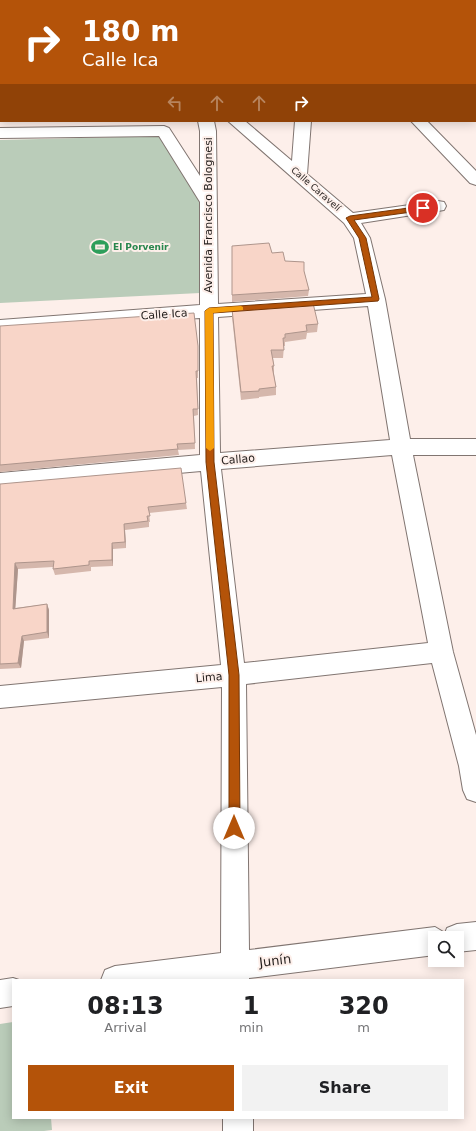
<!DOCTYPE html>
<html lang="en">
<head>
<meta charset="utf-8">
<style>
  body { margin:0; font-family:"DejaVu Sans",sans-serif; background:#f2f2f2; color:#202124; height:100vh; display:flex; flex-direction:column; font-size:15px; white-space:nowrap }
  * { box-sizing:border-box; margin:0 }
  p { font-size:13px; color:#757577 }
  .icon { flex:none; width:22px; height:22px; fill:none; stroke:currentColor; stroke-width:2; stroke-linecap:round; stroke-linejoin:round }
  .map { position:relative; flex:1; overflow:hidden }
  .drawer { position:absolute; left:12px; top:979px; width:452px; height:140px; display:flex; flex-direction:column; background:#fff; border-radius:0px; box-shadow:0 2px 10px #0003 }
  .drawer>* { flex:none }
  .top-card { position:absolute; left:0px; top:0px; width:476px; height:122px; box-shadow:0 2px 10px #0003; background:#b45309; color:#fff; overflow:hidden }
  .buttons { position:absolute; left:428px; top:931px; display:grid; gap:8px }
  .buttons a { display:grid; place-items:center; width:36px; height:36px; border-radius:0px; background:#fff; box-shadow:0 2px 10px #0003; font-size:20px }
  .pin { position:absolute; display:grid; place-items:center; width:34px; height:34px; color:#fff; margin:-17px; border:2px solid #fff; border-radius:50%; box-shadow:0 1px 4px #0007 }
  .me { position:absolute; width:44px; margin:-22px; rotate:0deg; stroke-linejoin:round; filter:drop-shadow(0 0 3px #0008) }
  .turn { display:flex; align-items:center; gap:14px; height:84px; padding:0 16px; font-size:18px }
  .turn .icon { width:52px; height:52px; stroke-width:2.5 }
  .turn b { display:block; font-size:28px; line-height:34px }
  .lanes { display:flex; align-items:center; height:38px; padding:0 16px; background:#0003; justify-content:center; gap:20px; direction:ltr }
  .lanes .off { opacity:.35 }
  .eta { display:flex; justify-content:space-evenly; align-items:center; height:68px; text-align:center }
  .eta b { font-size:24px; font-weight:600; line-height:28px }
  .action { display:flex; gap:8px; margin-top:auto; padding:8px 16px }
  .action a { flex:1; height:46px; border-radius:0px; background:#b45309; color:#fff; font-size:16px; font-weight:600; line-height:46px; text-align:center }
  .action a+a { background:#f2f2f2; color:#202124 }
  .map>svg:first-child { display:block }
  .green { fill:#baccb9 }
  .lines { fill:none; stroke-linecap:round; stroke-linejoin:round }
  .minor-casing { stroke:#817571; stroke-width:2 }
  .minor { fill:#fff; fill-rule:evenodd }
  .wall { fill:#d5b7ac }
  .shaded-wall { fill:#ae958c }
  .building { fill:#f8d5c8; stroke:#ae958c }
  .route { fill:#b45309; stroke:#753606 }
  .slow { fill:#f59e0b }
  .labels { text-anchor:middle; stroke-width:4; stroke-linejoin:round; paint-order:stroke }
  .far-street-label { font-size:9px; fill:#231e1c; stroke:#fdefea }
  .far-leisure-label { font-size:9px; font-weight:bold; fill:#27864d; stroke:#fdefea; text-anchor:start }
  .street-label { font-size:11px; fill:#231e1c; stroke:#fdefea }
  .near-street-label { font-size:13px; fill:#231e1c; stroke:#fdefea }
</style>
</head>
<body>
<div class="map">
<svg width="476" height="1131" viewBox="0 0 476 1131">
  <rect width="100%" height="100%" fill="#fdefea"/>
  <path class="green" d="M160,136L200,201V293L0,303V140Z
    M13,1022V1118H51L52,1130L44,1131H0V1024Z"/>
  <g class="lines">
    <g class="minor-casing">
      <path id="minor" d="M26,0H40V1H26Z
        M151,0H165V1H151Z
        M285,0H300L301,1H286Z
        M306,0H320L305,1Z
        M417,0H431L432,1H418Z
        M0,25H1V33H0Z
        M475,40H476V49H475Z
        M198,121H214L216,131L218,304L366,294L354,238L344,223L228,121H245L292,161L295,121H311L307,174L353,213L438,201L444,202L446,206L444,210L438,211L361,223L370,238L385,299L410,439H476V455H413L453,652L476,735V802L467,799L463,790L459,766L432,663L246,684L249,950L435,927L445,933L447,928L457,924L476,922V950L457,952V938H435V955L249,978V980H101L105,970L115,966L221,953L222,687L0,708V686L221,665L201,471L0,489V473L200,455V318L0,332V320L200,305V202L159,136L0,138V128L164,126L169,128L200,176V131ZM368,306L390,440L220,453L218,317ZM392,455L428,643L244,663L221,469Z
        M411,121H427L476,171V185L470,183Z
        M13,978L19,980H13V1006L0,1008V980Z
        M223,1118H253V1131H223Z"/>
    </g>
    <use href="#minor" class="minor"/>
  </g>
  <path class="wall" d="M232,246L272,253L285,261L304,271L309,290L308,296L232,302Z
    M232,309L318,324L317,332L307,333L306,339L285,342V346H284L283,358H273L274,366V374L276,387V395L259,397V398L241,400L232,317Z
    M0,326L198,346V378H197L198,415L194,416L195,449L178,450L179,455L0,472Z
    M0,484L186,503L187,509L149,513L150,522H149V527L125,530L126,548L113,549V566L91,567V571L55,575L53,569V567L18,569L15,608L47,604L49,610V638L24,641L21,668L0,669Z"/>
  <path class="shaded-wall" d="M124,524L125,530L126,548L125,542Z
    M112,543L113,549V566L112,560Z
    M15,563L18,569L15,614L13,609Z
    M47,604L49,610V638L47,632Z
    M22,636L24,641L21,668L18,663Z"/>
  <path class="building" d="M119,0H151V1H119Z
    M269,243L272,253L283,252L285,261L304,262V271L309,290L232,295V246Z
    M313,303L318,324L306,325L307,331L285,334V338H283L284,350H271L274,366H272L276,387L259,389V391L241,392L232,309Z
    M194,313L198,346V371H196L198,409H193L195,443L177,444L178,449L0,465V326Z
    M181,468L186,503L148,507L150,516H147L148,521L124,524L125,542L112,543V560L89,561V565L53,569L54,561L15,563L13,609L47,604V632L22,636L18,663L0,664V484Z"/>
  <path class="route" d="M423,206L427,208L426,210L354,220L366,238L379,299L378,301L213,313L214,462L239,675L240,828L238,832L234,833L230,832L229,828V675L206,462L205,311L209,308L372,297L359,238L346,218L350,216Z"/>
  <path class="slow" d="M241,306L243,307V310L213,313L214,448L210,451L206,448L205,311L209,308Z"/>
  <defs>
    <g id="stadium-bare" transform="scale(1.38)"><path d="M0-5a6.5 5 0 1 0 0 10a6.5 5 0 1 0 0-10ZM-3.5-1.8h7v3.6h-7Z" fill="#2e9e5b" stroke="#fdefea" stroke-width="2.5" paint-order="stroke"/></g>
  </defs>
  <g fill-rule="evenodd">
    <use href="#stadium-bare" x="100" y="247"/>
  </g>
  <g class="labels">
    <g class="far-street-label">
      <text transform="translate(316 189) rotate(41)" y="3">Calle Caravelí</text>
    </g>
    <g class="far-leisure-label">
      <text x="113" y="250">El Porvenir</text>
    </g>
    <g class="street-label">
      <text transform="translate(208 215) rotate(-90)" y="4">Avenida Francisco Bolognesi</text>
      <text transform="translate(164 314) rotate(-4)" y="4">Calle Ica</text>
      <text transform="translate(238 459) rotate(-5)" y="4">Callao</text>
      <text transform="translate(209 677) rotate(-5)" y="4">Lima</text>
    </g>
    <g class="near-street-label">
      <text transform="translate(275 960) rotate(-7)" y="5">Junín</text>
    </g>
  </g>
</svg>
<div class="buttons">
<a><svg class="icon" aria-label="search" viewBox="0 0 24 24"><circle cx="10" cy="10" r="6"/><path d="M15 15l6 6"/></svg></a>
</div>
<div class="pin" style="left:423px;top:208px;background:#d93025"><svg class="icon" aria-label="arrive" viewBox="0 0 24 24"><path d="M6 21V4h12l-3 4 3 4H6"/></svg></div>
<svg class="me" style="left:234px;top:828px" viewBox="-20 -20 40 40"><circle r="19" fill="#fff"/><path d="M0-13L10 11 0 6-10 11z" fill="#b45309"/></svg>
<div class="top-card">
<div class="turn"><svg class="icon" aria-label="right" viewBox="0 0 24 24"><path d="M7 20v-9h11M14 6l5 5-5 5"/></svg><div><b>180 m</b>Calle Ica</div></div>
<div class="lanes"><svg class="icon off" aria-label="left" viewBox="0 0 24 24"><path d="M17 20v-9H6M10 6l-5 5 5 5"/></svg><svg class="icon off" aria-label="ahead" viewBox="0 0 24 24"><path d="M12 20V5M6 11l6-6 6 6"/></svg><svg class="icon off" aria-label="ahead" viewBox="0 0 24 24"><path d="M12 20V5M6 11l6-6 6 6"/></svg><svg class="icon" aria-label="right" viewBox="0 0 24 24"><path d="M7 20v-9h11M14 6l5 5-5 5"/></svg></div>
</div>
<section class="drawer">
<div class="eta">
<div><b>08:13</b><p>Arrival</p></div>
<div><b>1</b><p>min</p></div>
<div><b>320</b><p>m</p></div>
</div>
<div class="action"><a>Exit</a><a>Share</a></div>
</section>
</div>
</body>
</html>
